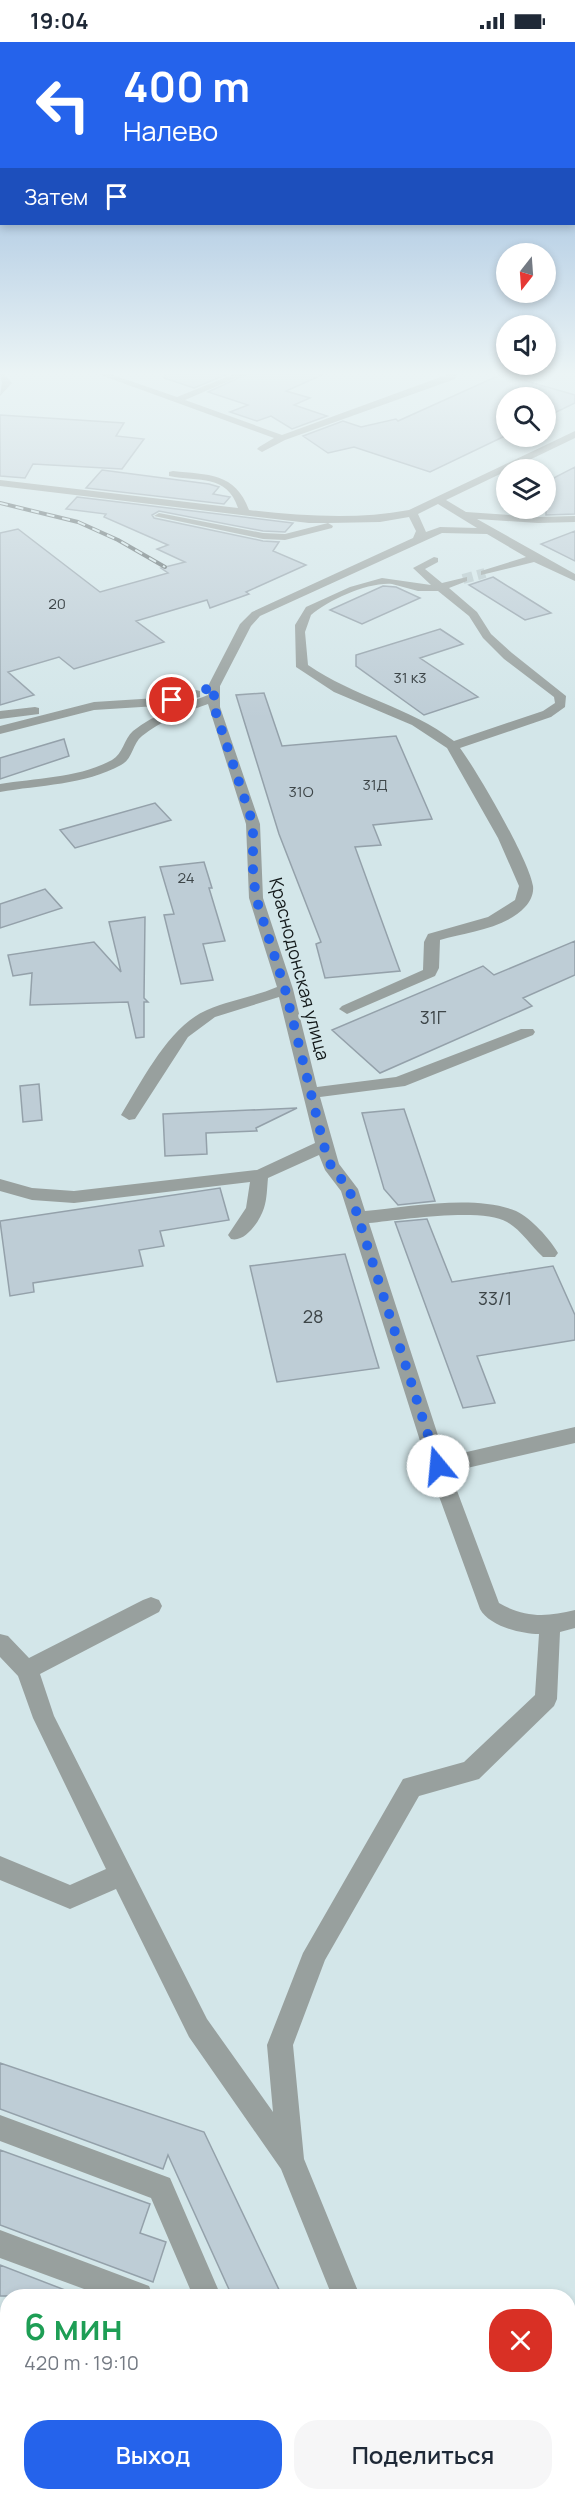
<!DOCTYPE html>
<html lang="ru">
<head>
<meta charset="utf-8">
<style>
  body { margin:0; font-family:Manrope,sans-serif; background:#f6f6f7; color:#1f2937; height:100vh; display:flex; flex-direction:column; font-size:22px; white-space:nowrap }
  * { box-sizing:border-box; margin:0 }
  p { font-size:20px; color:#747a83 }
  .icon { flex:none; width:33px; height:33px; fill:none; stroke:currentColor; stroke-width:2; stroke-linecap:round; stroke-linejoin:round }
  .map { position:relative; flex:1; overflow:hidden }
  .panel { position:absolute; left:0px; top:2247px; width:576px; height:212px; display:flex; flex-direction:column; background:#fff; border-radius:24px 24px 0 0; box-shadow:0 3px 9px #0003 }
  .panel>* { flex:none }
  .guide { position:absolute; left:0px; top:0px; width:576px; height:183px; box-shadow:0 3px 9px #0003; background:#2563eb; color:#fff; overflow:hidden }
  .needle { width:39px; rotate:197deg }
  .tools { position:absolute; left:496px; top:201px; display:grid; gap:12px }
  .tools a { display:grid; place-items:center; width:60px; height:60px; border-radius:50%; background:#fff; box-shadow:0 3px 9px #0003; font-size:30px }
  .pin { position:absolute; display:grid; place-items:center; width:51px; height:51px; color:#fff; margin:-26px; border:3px solid #fff; border-radius:50%; box-shadow:0 2px 6px #0007 }
  .me { position:absolute; width:66px; margin:-33px; rotate:343deg; stroke-linejoin:round; filter:drop-shadow(0 0 4px #0008) }
  .turn { display:flex; align-items:center; gap:21px; height:126px; padding:0 24px; font-size:27px }
  .turn .icon { width:78px; height:78px; stroke-width:2.5 }
  .turn b { display:block; font-size:42px; line-height:51px }
  .then { display:flex; align-items:center; height:57px; padding:0 24px; background:#0003; gap:12px; font-size:22px }
  .round { display:grid; place-items:center; flex:none; width:63px; height:63px; border-radius:24px; background:#f6f6f7 }
  .summary { display:flex; align-items:center; justify-content:space-between; height:102px; padding:0 24px }
  h1 { font-size:36px; font-weight:600; line-height:45px; color:#1e9e55 }
  .cta { display:flex; gap:12px; margin-top:auto; padding:12px 24px }
  .cta a { flex:1; height:69px; border-radius:24px; background:#2563eb; color:#fff; font-size:24px; font-weight:600; line-height:69px; text-align:center }
  .cta a+a { background:#f6f6f7; color:#1f2937 }
  .status { display:flex; justify-content:space-between; align-items:center; height:42px; padding:0 30px; background:#fff; direction:ltr }
  .status svg { height:16px; fill:currentColor }
  .map>svg:first-child { display:block }
  .building { fill:#becdd6; stroke:#94a1aa; stroke-width:1.5 }
  .lines { fill:none; stroke-linecap:round; stroke-linejoin:round }
  .minor-tunnel { stroke:#b6c7ca; stroke-width:10; stroke-dasharray:10 5; stroke-linecap:butt }
  .minor { fill:#98a09e; fill-rule:evenodd }
  .rail-casing { stroke:#5b6668; stroke-width:4 }
  .rail { stroke:#d3e6e9; stroke-width:2; stroke-dasharray:8; stroke-linecap:butt }
  .route { stroke:#2563eb; stroke-width:10; stroke-dasharray:0 18 }
  .labels { text-anchor:middle; stroke-width:5; stroke-linejoin:round; paint-order:stroke }
  .far-number-label { font-size:15px; fill:#3d4548 }
  .far-street-label { font-size:18px; fill:#121819; stroke:#d3e6e9 }
  .number-label { font-size:18px; fill:#3d4548 }
</style>
</head>
<body>
<div class="status"><b>19:04</b><svg viewBox="0 0 49 12"><path d="M0 12V9h3v3zM5 12V6h3v6zM10 12V3h3v9zM15 12V0h3v12zM26 1h20v11H26zM47 4h2v5h-2z"/></svg></div>
<div class="map">
<svg width="575" height="2458" viewBox="0 0 575 2458">
  <rect width="100%" height="100%" fill="#d3e6e9"/>
  <path class="building" d="M165,332H228L194,346L164,336Z
    M247,332H324L286,349L310,356L294,363L327,374L292,387L271,374L257,379L230,370L248,363L208,350Z
    M502,332L575,353V361L546,375V356H507V393L430,430L354,405L328,411L303,394L343,379L361,385L396,377L398,379Z
    M0,373L124,381L116,394L144,397L122,427L33,422L25,436L0,434Z
    M575,425V472L546,473V440Z
    M102,428L209,442L219,445L213,452L230,455L224,462L86,446Z
    M77,455L293,481L285,490L263,489L159,469L152,473L154,476L263,499L279,500L273,509L306,523L246,550L249,552L210,566L207,558L136,579L164,600L74,627L59,615L8,630L34,653L0,663V491L18,487L100,550L168,531L161,526L185,520L157,507L168,503L104,475L106,472L66,467Z
    M575,489V519L541,502Z
    M493,535L514,548L551,571L525,578L469,543Z
    M383,544L396,545L420,556L362,582L330,568Z
    M440,587L463,602L420,616L478,655L424,673L356,624V613Z
    M264,651L282,704L396,694L432,777L373,783L381,803L355,805L400,929L325,936L316,902L321,900L279,792L236,653Z
    M64,697L69,714L0,737V716Z
    M155,761L171,778L75,806L60,788Z
    M204,820L212,846H209L225,899L203,902L213,938L181,942L164,873L174,872L160,825Z
    M45,847L62,866L0,886V862Z
    M145,875L144,956L148,960H144V995L136,996L128,960L30,963L32,931L13,934L8,913L94,900L121,930L109,880Z
    M575,899V933L523,956L532,964L380,1031L332,988L483,924L494,933Z
    M39,1042L42,1078L23,1080L20,1044Z
    M297,1066L256,1086L257,1089L206,1091L207,1112L165,1114L163,1072Z
    M404,1067L435,1159L398,1163L384,1147L362,1071Z
    M220,1146L229,1178L160,1189L164,1204L139,1208L143,1224L33,1241L34,1250L10,1254L0,1179Z
    M427,1177L452,1240L553,1224L575,1273V1298L477,1314L495,1361L463,1366L395,1180Z
    M345,1212L379,1326L277,1340L250,1224Z
    M0,2021L204,2090L282,2254H232L168,2113L163,2127L0,2067Z
    M0,2108L150,2162L140,2191L166,2200L153,2240L0,2183Z
    M0,2223L78,2253V2254H0Z"/>
  <g class="lines">
    <path class="minor-tunnel" d="M463,537L485,531"/>
    <path class="minor" d="M0,332H4L12,341L0,354L2,341Z
      M98,332H110L177,355L234,332H245L185,358L282,393L449,332H457L455,337L285,398L262,410L257,407L259,405L274,396Z
      M575,389V396L446,458L466,470L538,475L575,474V480L538,481L477,477L575,532V539L534,520L481,533V529L526,515L487,492L442,491L260,574L251,584L220,644V665L260,782L263,856L293,947L317,1045L396,1035L521,987H533L535,990L533,993L405,1044L320,1055L339,1122L358,1147L365,1169C408,1165 475,1152 516,1169C531,1176 550,1197 558,1211L555,1215H543C531,1204 521,1188 507,1180C482,1165 399,1178 369,1181L445,1415L575,1385V1401L450,1430L499,1561C525,1576 547,1575 575,1568V1586L560,1590L557,1657L554,1664L479,1737L419,1754L325,1918L293,2003L304,2117L360,2254H332L281,2127L189,1995L116,1847L70,1867L0,1838V1814L70,1843L106,1827L33,1676L18,1634L0,1615V1592L8,1594L29,1616L143,1558L151,1555L159,1558L162,1564L159,1570L40,1632L54,1674L207,1977L273,2070L267,2003L303,1911L403,1737L464,1720L535,1653L539,1592C521,1592 489,1584 480,1567L428,1424L341,1149L325,1128L319,1113L268,1136C267,1146 267,1157 264,1166C260,1179 245,1201 231,1197L228,1193L246,1166L250,1140L74,1161L32,1158L0,1149V1137L32,1146L74,1149L257,1128L315,1101L279,955L215,975L188,995L135,1077L129,1078L121,1073C142,1039 169,984 207,968C230,958 254,955 277,945L249,856L246,782L208,662C186,670 160,679 142,694C132,702 133,717 121,723C85,743 39,743 0,750V742C36,736 79,736 112,718C123,712 124,697 133,689C154,672 183,663 208,653V644L240,582L252,570L413,496L416,489L409,475L380,480L328,481L333,484L332,486L285,498L263,497L154,474L159,471L263,491L285,492L328,481H309L0,444V438L238,466C227,432 199,440 169,434V430L173,429C208,433 235,430 249,468C303,474 356,478 409,468ZM438,462L477,486L440,485L426,490L418,472Z
      M434,515L438,516V520L425,527L442,541L467,535V539L449,546L477,570L491,592L512,611L566,654L565,665L551,675L460,706C477,729 529,818 533,844C534,852 530,860 525,865C505,887 466,890 440,898L439,926L435,934L347,972L339,967L342,964L423,928L424,900L428,892L488,875L515,858L519,844L498,796L447,706L412,683L334,650L296,625L295,583L306,565L350,545L382,536L431,543L413,526ZM392,542L418,549H438L469,574L483,596L504,617L554,655L555,661L543,669L454,699C410,665 354,655 308,623L305,590L311,573C329,558 368,540 392,542Z
      M196,648L200,649V655L157,664L94,668L0,692V684L94,660L157,656Z
      M35,665L39,666V672L0,677V669Z
      M0,2073L170,2136L221,2254H193L151,2156L0,2099Z
      M0,2188L149,2244L153,2254H103L0,2216Z
      M0,2325L8,2328V2357L0,2355Z
      M266,2451H296L298,2458H268Z
      M413,2451H443L446,2458H416Z"/>
    <g class="rail-casing">
      <path id="rail" d="M0,461L78,480L118,498L165,525"/>
    </g>
    <use href="#rail" class="rail"/>
  </g>
  <linearGradient id="sky" x2="0" y2="1"><stop stop-color="#7ea7d4"/><stop offset="0.49" stop-color="#ebf4f5"/><stop offset="1" stop-color="#ebf4f5" stop-opacity="0"/></linearGradient>
  <rect width="575" height="676" fill="url(#sky)"/>
  <g class="lines">
    <path class="route" d="M172,658L188,655L214,644V665L253,782V830L256,856L285,947L324,1104L331,1124L349,1147L438,1424"/>
  </g>
  <g class="labels">
    <g class="far-number-label">
      <text x="57" y="567">20</text>
      <text x="410" y="641">31 к3</text>
      <text x="375" y="748">31Д</text>
      <text x="301" y="755">31О</text>
      <text x="186" y="841">24</text>
    </g>
    <g class="far-street-label">
      <text transform="translate(299 927) rotate(75)" y="6">Краснодонская улица</text>
    </g>
    <g class="number-label">
      <text x="433" y="982">31Г</text>
      <text x="495" y="1263">33/1</text>
      <text x="313" y="1281">28</text>
    </g>
  </g>
</svg>
<div class="tools">
<a><svg class="needle" viewBox="-14 -14 28 28"><path d="M0-13l5 13h-10z" fill="#e53935"/><path d="M0 13l5-13h-10z" fill="#747a83"/></svg></a>
<a><svg class="icon" aria-label="sound" viewBox="0 0 24 24"><path d="M4 9h4l5-4v14l-5-4H4zM17 9q2 3 0 6"/></svg></a>
<a><svg class="icon" aria-label="search" viewBox="0 0 24 24"><circle cx="10" cy="10" r="6"/><path d="M15 15l6 6"/></svg></a>
<a><svg class="icon" aria-label="layers" viewBox="0 0 24 24"><path d="M12 4l9 5-9 5-9-5zM3 14l9 5 9-5"/></svg></a>
</div>
<div class="pin" style="left:172px;top:658px;background:#d93025"><svg class="icon" aria-label="arrive" viewBox="0 0 24 24"><path d="M6 21V4h12l-3 4 3 4H6"/></svg></div>
<svg class="me" style="left:438px;top:1424px" viewBox="-20 -20 40 40"><circle r="19" fill="#fff"/><path d="M0-13L10 11 0 6-10 11z" fill="#2563eb"/></svg>
<div class="guide">
<div class="turn"><svg class="icon" aria-label="left" viewBox="0 0 24 24"><path d="M17 20v-9H6M10 6l-5 5 5 5"/></svg><div><b>400 m</b>Налево</div></div>
<div class="then">Затем<svg class="icon" aria-label="arrive" viewBox="0 0 24 24"><path d="M6 21V4h12l-3 4 3 4H6"/></svg></div>
</div>
<section class="panel">
<div class="summary"><div><h1>6 мин</h1><p>420 m · 19:10</p></div><a class="round" style="background:#d93025;color:#fff"><svg class="icon" aria-label="close" viewBox="0 0 24 24"><path d="M6 6l12 12M18 6L6 18"/></svg></a></div>
<div class="cta"><a>Выход</a><a>Поделиться</a></div>
</section>
</div>
</body>
</html>
